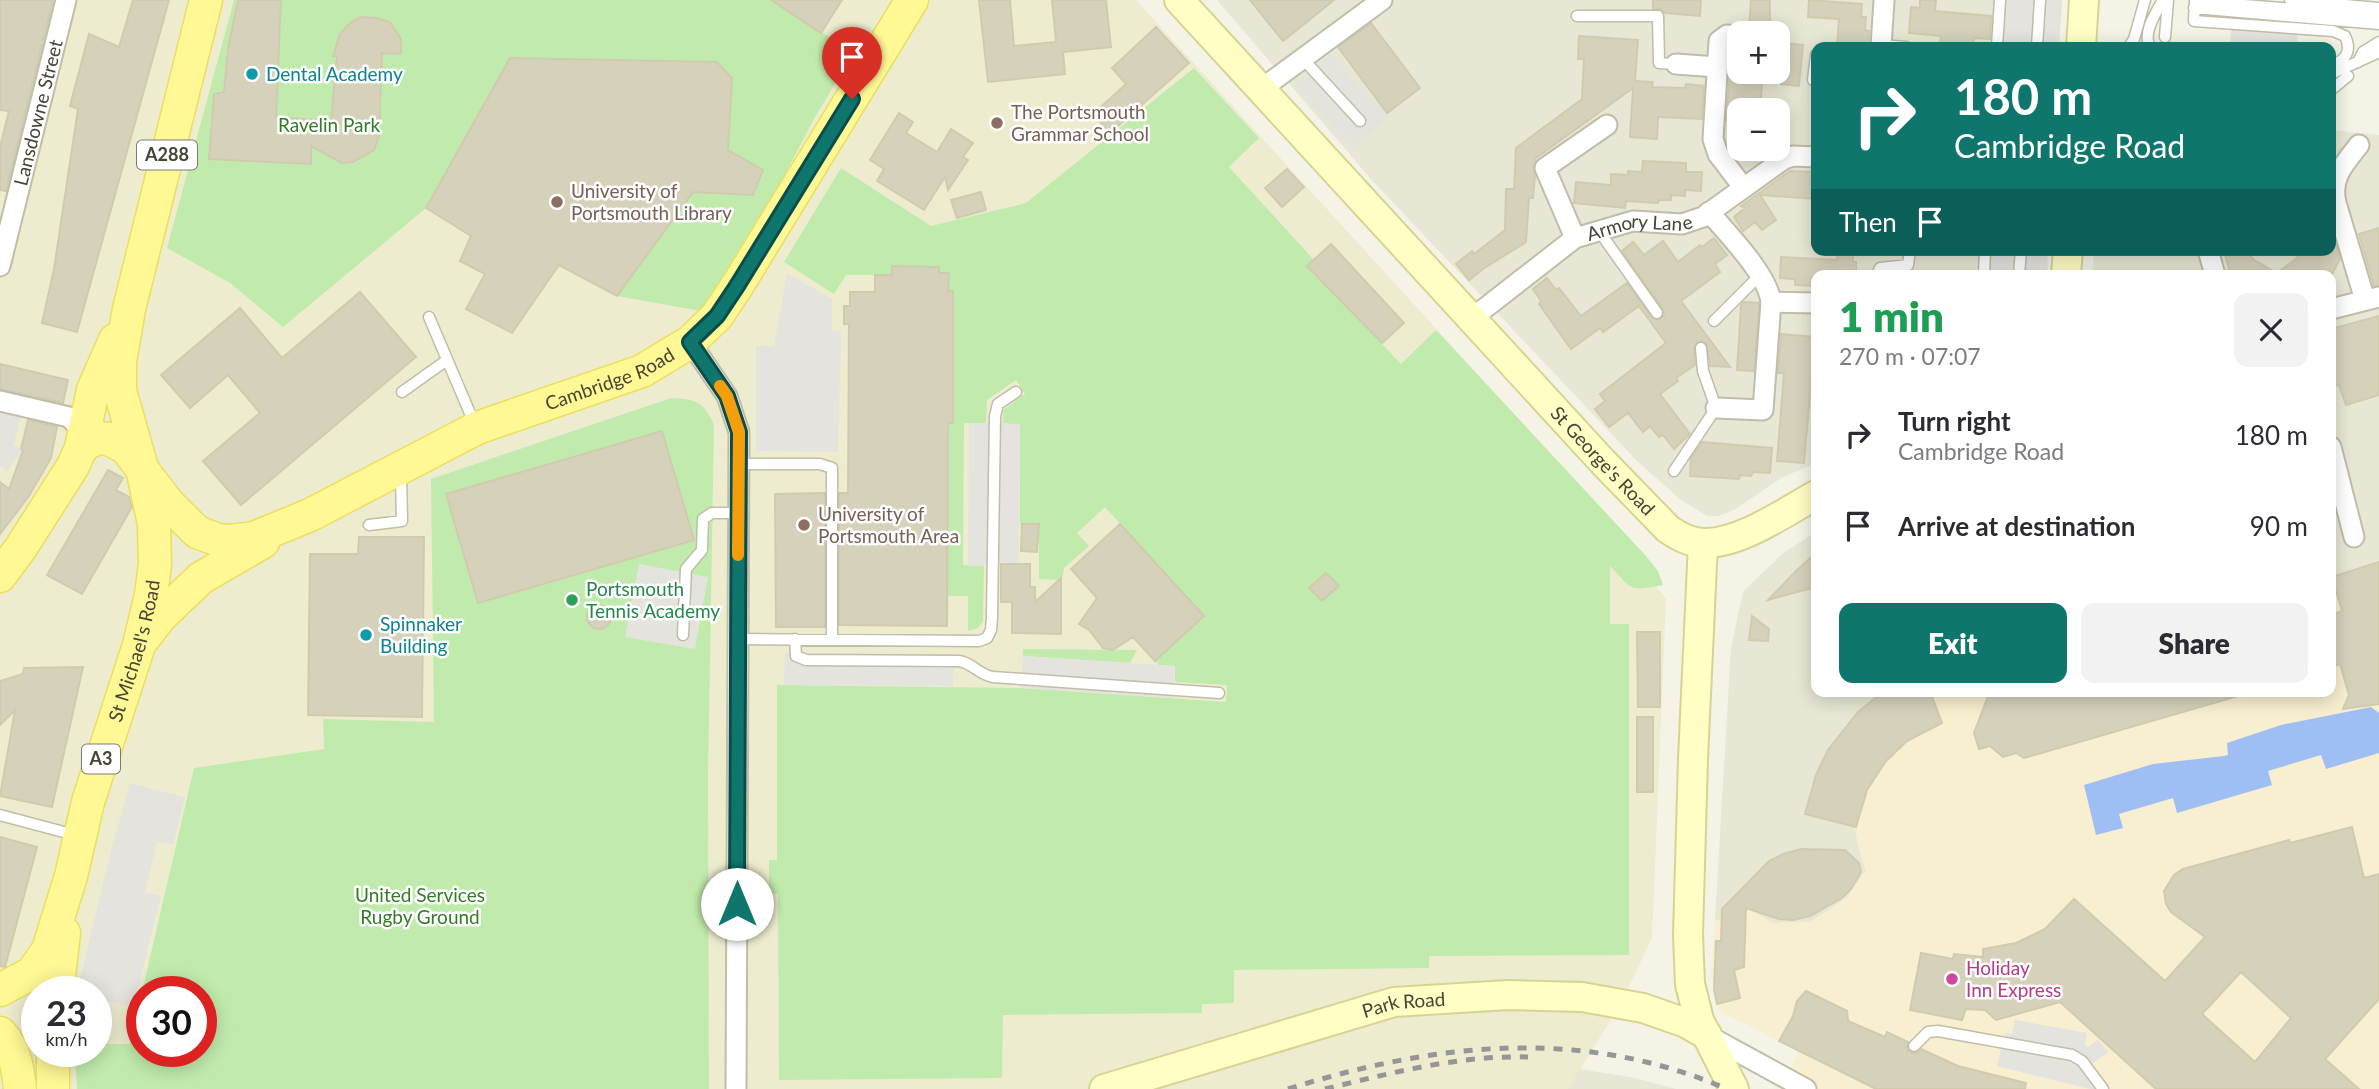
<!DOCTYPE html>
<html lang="en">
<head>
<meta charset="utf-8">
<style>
  body { margin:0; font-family:Lato,sans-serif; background:#f2f2f3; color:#2b2b33; height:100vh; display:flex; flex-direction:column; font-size:26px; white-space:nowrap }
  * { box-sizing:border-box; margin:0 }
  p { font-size:23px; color:#7c7c81 }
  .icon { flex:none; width:38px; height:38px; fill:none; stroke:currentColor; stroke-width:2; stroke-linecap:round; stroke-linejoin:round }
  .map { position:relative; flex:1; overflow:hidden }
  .side { position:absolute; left:1811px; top:270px; width:525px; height:427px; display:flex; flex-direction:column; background:#fff; border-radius:14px; box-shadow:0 4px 18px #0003 }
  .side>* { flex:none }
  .hud { position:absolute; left:1811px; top:42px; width:525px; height:214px; border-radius:14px; box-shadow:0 4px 18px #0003; background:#0f766e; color:#fff; overflow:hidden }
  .buttons { position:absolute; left:1727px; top:21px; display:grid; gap:14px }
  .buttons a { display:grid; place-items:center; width:63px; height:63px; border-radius:14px; background:#fff; box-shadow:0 4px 18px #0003; font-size:35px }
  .speed { position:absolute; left:21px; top:976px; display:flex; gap:14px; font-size:35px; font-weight:700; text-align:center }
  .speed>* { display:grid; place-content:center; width:91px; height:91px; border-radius:50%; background:#fff; box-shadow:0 4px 18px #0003; line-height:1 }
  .speed small { font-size:18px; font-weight:400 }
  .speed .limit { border:10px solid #d22; background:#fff; color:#111 }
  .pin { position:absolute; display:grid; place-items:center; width:60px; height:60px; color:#fff; margin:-72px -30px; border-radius:50% 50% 50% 0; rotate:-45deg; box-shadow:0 0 7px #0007 }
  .pin .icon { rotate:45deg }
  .me { position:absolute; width:77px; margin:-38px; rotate:0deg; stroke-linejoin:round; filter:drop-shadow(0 0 5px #0008) }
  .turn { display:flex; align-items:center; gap:24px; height:147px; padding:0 28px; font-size:32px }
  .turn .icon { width:91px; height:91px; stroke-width:2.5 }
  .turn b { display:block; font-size:49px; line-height:60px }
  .then { display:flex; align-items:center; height:66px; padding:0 28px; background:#0003; gap:14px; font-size:26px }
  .round { display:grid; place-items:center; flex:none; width:74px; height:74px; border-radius:14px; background:#f2f2f3 }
  .overview { display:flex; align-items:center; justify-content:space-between; height:119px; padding:0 28px }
  h1 { font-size:42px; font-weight:800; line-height:52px; color:#1e9e55 }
  .button { display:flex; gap:14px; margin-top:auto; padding:14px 28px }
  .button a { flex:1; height:80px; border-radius:14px; background:#0f766e; color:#fff; font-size:28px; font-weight:800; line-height:80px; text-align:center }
  .button a+a { background:#f2f2f3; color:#2b2b33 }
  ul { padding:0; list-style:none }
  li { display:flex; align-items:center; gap:21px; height:91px; padding:0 28px }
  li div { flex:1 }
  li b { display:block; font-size:26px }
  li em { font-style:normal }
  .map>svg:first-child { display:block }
  .residential { fill:#e8e6d4; fill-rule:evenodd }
  .commercial { fill:#f7efd0 }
  .education { fill:#eeeccf; fill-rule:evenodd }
  .green { fill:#c1ebac }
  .parking { fill:#e5e3de }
  .water { fill:#9fbff4 }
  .building { fill:#d6d1bb; stroke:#d1cbae; stroke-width:2; fill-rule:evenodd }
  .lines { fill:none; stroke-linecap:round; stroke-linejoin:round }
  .lane-casing { stroke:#c0bda8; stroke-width:13 }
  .street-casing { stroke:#c0bda8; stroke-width:23 }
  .secondary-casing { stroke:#d7d493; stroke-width:32 }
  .primary-casing { stroke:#eadf5e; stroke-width:35 }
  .lane { stroke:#fff; stroke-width:10 }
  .street { stroke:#fff; stroke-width:19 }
  .secondary { stroke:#fffec5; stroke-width:28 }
  .primary { stroke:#fff894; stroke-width:32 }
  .rail { stroke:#969696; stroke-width:5; stroke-dasharray:9 9; stroke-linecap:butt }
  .route-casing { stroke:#0a4d48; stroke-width:18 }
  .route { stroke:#0f766e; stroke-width:12 }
  .slow { stroke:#f59e0b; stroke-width:12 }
  .culture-dot { fill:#0f9aa8; stroke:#fff; stroke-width:2.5 }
  .education-dot { fill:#8d6e63; stroke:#fff; stroke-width:2.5 }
  .leisure-dot { fill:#2e9e5b; stroke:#fff; stroke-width:2.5 }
  .hotel-dot { fill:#d1479c; stroke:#fff; stroke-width:2.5 }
  .labels { text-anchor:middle; stroke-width:5; stroke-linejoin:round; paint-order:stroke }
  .shield { fill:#fff; stroke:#7e7c72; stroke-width:2 }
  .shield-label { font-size:18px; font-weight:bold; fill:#474435 }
  .culture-label { font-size:19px; fill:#0d838f; stroke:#fff; text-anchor:start }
  .education-label { font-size:19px; fill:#785e54; stroke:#fff; text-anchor:start }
  .street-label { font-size:19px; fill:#474435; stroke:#fff }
  .park-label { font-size:19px; fill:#337c25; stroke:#fff }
  .leisure-label { font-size:19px; fill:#27864d; stroke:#fff; text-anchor:start }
  .hotel-label { font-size:19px; fill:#b23c85; stroke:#fff; text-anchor:start }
</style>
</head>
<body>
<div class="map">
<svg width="2379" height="1089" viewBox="0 0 2379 1089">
  <rect width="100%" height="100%" fill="#f4f3e6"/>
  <path class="residential" d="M1217,0H1992L1989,47H1816V250H1977L1976,275H1816V463L1781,478L1734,510L1718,516H1707L1681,500L1637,461L1371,179ZM1740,33H1778V72H1740ZM1740,110H1778V149H1740Z
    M2331,130L2379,135V562L2331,578V275H2092L2094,250H2331Z
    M1816,532V691H1945L1932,695L1860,853L1866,870L1847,898L1810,922L1773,923L1737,902L1736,921L1715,920L1731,648L1743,592L1783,553Z
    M1580,1069L1635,1078L1676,1089H1531Z"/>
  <path class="commercial" d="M2379,562V1089H1781L1801,1046L1779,1041L1722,1013L1717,1004L1711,974L1715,920L1722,921L1737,902L1773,923L1810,922L1847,898L1866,870L1860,853L1853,821L1863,729L1932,695L1945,691H2331V578Z"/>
  <path class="education" d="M0,0H1136L1548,451L1666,599L1652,938L1621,1003L1568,1089H0ZM37,992H96V1052H37ZM142,992H201V1052H142Z"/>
  <path class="green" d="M234,0H771L854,53L815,117L780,184L701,311L617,296L693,192L753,195L763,170L728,150L732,78L717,62L510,58L426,208L283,327L230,283L167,248Z
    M1194,68L1259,138L1229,167L1314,260L1308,266L1401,364L1436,330L1646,556L1658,571L1663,585C1628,592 1632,589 1610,566V624H1629V955L1429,956V968L1234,970V1003L1202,1004V1013L1003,1015L1002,1078L779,1080L778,894L769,893V860H777V685L1021,688L1226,702L1227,685L1175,682V666L1159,665L1155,661L1204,616L1105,507L1077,533L1089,546L1064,568L1062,580L1039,579V525L1020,524V425L1003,423V410L1025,394L1016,380L987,400L986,423H964L963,565L984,566L983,621L978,628L968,631V596H947L948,423H953V291L875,292L874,275H846L834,294L784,262L841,168L931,226L1026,203Z
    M671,398C695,399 704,401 714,425L708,778L709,1089H77L75,1052H96V1044H130L142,994V1052H201V992H142L194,768L324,749L323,719L434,722L431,479Z
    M1023,649L1137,650L1130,663L1023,656Z"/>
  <path class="parking" d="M1992,0H2062L2059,47H1989Z
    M2231,28L2298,34L2297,47L2230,44Z
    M1330,54L1388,116L1352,148L1294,85Z
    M1977,250H2048L2047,275H1976Z
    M787,273L832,299V330L841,331L838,452L756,451V346H774Z
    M0,411L21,417L13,446L23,449L7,472L0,466Z
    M969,423L1020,424L1019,563L984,562V566H968Z
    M639,564L708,577L695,649L625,637Z
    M785,653L953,654V686L784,685Z
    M1023,656L1175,666L1173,698L1021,688Z
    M130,783L185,797L173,845L157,842L145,892L161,896L133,1007L96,998V992H77L109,858Z
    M2015,1020L2087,1033L2085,1045L2088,1047L2098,1040L2108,1052L2092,1064L2107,1085L2102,1089H2090L1997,1066L2005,1033L2012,1034Z"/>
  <path class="water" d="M2371,707L2379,713V753L2326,769L2321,755L2268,771L2272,785L2177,813L2173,798L2119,814L2123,828L2096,835L2084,785L2153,764L2224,756L2228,755L2227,743L2281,725Z"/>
  <path class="building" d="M0,0H53L6,191L0,190V147L9,111L0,110Z
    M133,0H169L77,332L42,323L54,269L78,109L70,106L89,34L119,47Z
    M238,0H281L276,117L331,121L337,56H333L340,34L349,24L360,17L376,18L390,22L401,39V54L382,53L379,136L374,150L353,162L342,163L311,146V164L209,159L214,94L224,92L228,49Z
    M771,0H842L821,33Z
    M979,0H1010L1014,46L1056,42L1052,0H1106L1111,47L1063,52L1065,74L988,82Z
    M1250,0H1334L1283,41Z
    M1653,0H1701L1700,16L1665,13L1661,9H1653Z
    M1751,0H1770V33H1752L1749,28Z
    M1809,0L1862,4L1861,17H1866L1865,30L1869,31L1868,47H1837L1839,19L1808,17Z
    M1920,0H1936L1935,11L1991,16L1990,39L1974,38L1973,45L1940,43L1941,36L1909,33L1911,7L1920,8Z
    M1371,23L1420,88L1387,113L1338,47Z
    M1156,27L1189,63L1110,133L1093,114L1126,84L1112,68Z
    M1579,36L1638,40L1635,81L1653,82L1652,87L1685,88L1686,84L1704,86L1702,119L1658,117L1657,139L1630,137L1633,88L1536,158L1533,167L1535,175L1533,198H1529L1526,242L1483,269L1469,280L1456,264L1472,251L1474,254L1505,230L1506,189H1514L1516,148L1582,99L1584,59H1578Z
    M1784,43L1803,45L1799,86L1781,84Z
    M510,58L717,62L732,78L728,150L763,170L753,195L693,192L617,296L559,265L512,333L466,309L485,274L460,261L471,236L426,208Z
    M1730,72H1763L1760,110H1740V121L1726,120Z
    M899,113L913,122L906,133L937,152L951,129L973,143L963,157L968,160L948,190L945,177L924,210L877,181L884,169L870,160Z
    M1643,161L1686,163V172H1702L1701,191L1685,190V196L1671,195V200H1659L1658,203L1626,201L1625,208L1574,203L1576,182L1611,185V174L1628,175V171L1642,172Z
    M1287,169L1304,187L1282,207L1265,188Z
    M1790,171L1816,172V199L1760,195L1776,220L1762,230L1755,222L1743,231L1734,217L1745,208L1741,206Z
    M981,192L986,210L957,218L951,200Z
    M2379,228V285L2374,286L2359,234Z
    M2331,229L2340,259L2331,276V275H2231L2225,255L2246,250L2254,260L2277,273L2297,258L2301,250H2331Z
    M1714,238L1727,255L1715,264L1720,272L1681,301L1730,367L1710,366L1707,344L1703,341L1697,342L1694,348L1695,365L1676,378L1678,381L1660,394L1690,434L1674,449L1663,435L1659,437L1650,426L1643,432L1628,413L1609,427L1595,409L1605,401L1600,394L1666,343L1639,306L1603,332L1600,328L1571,349L1539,304L1541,301L1533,289L1547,278L1556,290L1559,288L1581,316L1627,283L1651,317L1658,320L1664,315L1663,309L1622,251L1633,242L1644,255L1663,241L1678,262L1700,245L1702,247Z
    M1331,244L1404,323L1382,343L1307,266Z
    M1837,255H1853V262H1856V275H1816V286L1795,285V279L1780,278L1781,257L1837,260Z
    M892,266L939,267V273H949L948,291H953V423H948L947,626L839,625V493H848L849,324H844V306H850V292H875V275H892Z
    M360,292L416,357L241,505L203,461L260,413L228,375L190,408L161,375L240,308L282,358Z
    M1744,302L1759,303L1754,371L1737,370L1741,305Z
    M2379,316V395L2346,405L2339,385L2331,387V329Z
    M1781,334L1816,337V361H1813L1804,463L1777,461L1784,373H1778Z
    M0,364L68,380L63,403L0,389Z
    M28,420L57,427L51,458L29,496L0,534V482L9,489L23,450L21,449Z
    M662,431L694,540L478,603L446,494Z
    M1702,442L1772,448L1770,473L1753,472L1751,476L1740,475L1739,479L1690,476L1691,458Z
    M108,470L123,478L116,490L129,497L132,507L82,594L47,575Z
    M825,493V627H776L775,494Z
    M1022,524H1039L1037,552L1021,551Z
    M1120,524L1204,616L1155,661L1133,637L1113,650L1103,648L1089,630L1079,624L1097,598L1071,569Z
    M359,537H424L422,717L308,715L310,554H358Z
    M1816,553V587L1768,600L1796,571Z
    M2379,562V704L2343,709L2349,695L2340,664L2331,667V615L2342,611L2332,577Z
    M1001,564H1030V587H1035V602L1061,578V634L1012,633V602H1001Z
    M1326,573L1339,586L1322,601L1309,588Z
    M587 617a12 12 0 1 1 24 0a12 12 0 1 1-24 0Z
    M1752,616L1769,629L1768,641L1749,640Z
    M1637,632H1660V707H1638Z
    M83,667L52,807L0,796L15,710L0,725V681L23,674L24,668Z
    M1884,691H1930L1942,723L1907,741L1886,761L1867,790L1856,827L1805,814L1816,775L1828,750L1858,712Z
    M1990,691H2026L2028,696L2046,691H2238V696L2024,758L2016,753L2003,757L1990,746L1979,749L1974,733Z
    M1637,717H1653V792H1637Z
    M2352,827L2364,878L2379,874V999L2325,1059L2359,1089H2156L2060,1002L1996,1020L1985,1010L1966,1009L1962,1020L1910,1010L1921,953L1953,959L1954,954L1983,957V949L2016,943L2045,929L2074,899L2165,981L2205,937L2171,912L2166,904L2164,891L2174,875L2183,869L2289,840L2290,843ZM2241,972L2291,1018L2255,1062L2202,1014Z
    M0,837L37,847L5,967L0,966Z
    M1801,849L1845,850L1859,863L1861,872L1851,889L1842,898L1810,916L1793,920L1779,919L1746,908L1744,967L1734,970L1740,998L1717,1004L1714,990L1716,941H1721L1722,909L1769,861L1783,854Z
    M1806,991L1847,1011L1848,1021L1885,1037L1887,1032L1908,1042L1907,1049L1911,1053H1917L1921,1049L1958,1066L2026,1083L2025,1089H1876L1779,1041L1793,1016L1797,1001Z"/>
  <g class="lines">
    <g class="lane-casing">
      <path id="lane" d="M2195,0L2194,21L2333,31L2345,36C2352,51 2346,61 2331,65
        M2290,0L2379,8
        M2195,1L2379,16
        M2194,8L2379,24
        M1577,16H1658L1659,63L1676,64
        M2165,37L2168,0
        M1881,45L1906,47
        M1997,47L2000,0
        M2037,47L2040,0
        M2129,47L2134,39L2145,0
        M2150,47C2142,33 2156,13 2163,0
        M1303,59L1360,121
        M2358,62L2363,52L2379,42
        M2331,74L2379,52
        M1813,80L1816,55
        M2331,90L2348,76
        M1599,231L1657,313
        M1877,275L1880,268L1908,265L1910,250
        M1984,275L1985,250
        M2019,275L2021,250
        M429,317L475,425
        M1714,321L1759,276
        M402,392L447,360
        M739,464H820L832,468V639
        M1674,471L1716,408L1703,371L1701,348
        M369,525L402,521L401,475
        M683,635L686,569L702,550L703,519L712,513H738
        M738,639L979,641L987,638L991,630L992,617L995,416L998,404L1016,392
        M795,639L796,656L806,660L959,661C973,663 979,675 993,677L1219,693
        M0,815L75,835
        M1914,1046L1928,1032L1938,1031L2072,1055L2082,1061L2103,1089"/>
    </g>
    <g class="street-casing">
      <g id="street">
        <path d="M1740,36L1727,35L1719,41L1713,139L1718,154L1743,187"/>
        <path d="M1881,47L1884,0"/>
        <path d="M1676,64L1717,67"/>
        <path d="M1260,90L1382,0"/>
        <path d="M2359,145C2344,164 2330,178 2336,203L2365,300"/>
        <path d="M1709,212C1728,234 1768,275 1771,302L1763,410L1716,408"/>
        <path d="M1575,238L1545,168L1607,125"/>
        <path d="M2208,250L2215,275"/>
        <path id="s1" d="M0,266L66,0"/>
        <path d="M1771,302L1816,303"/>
        <path d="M2331,309L2379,297"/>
        <path id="s2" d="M1471,319L1575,238L1633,221L1682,224L1703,217L1784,159L1793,156L1816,157"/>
        <path d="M690,342L727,396L739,432L736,1089"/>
        <path d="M0,401L69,417L80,428L81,440"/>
        <path d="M2331,447L2354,537"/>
        <path d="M1707,1035L1806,1089"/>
      </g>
    </g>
    <g class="secondary-casing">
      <g id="secondary">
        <path id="s3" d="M1179,0L1602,461L1668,529C1678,536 1692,543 1704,543C1740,544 1785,512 1816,495"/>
        <path d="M2081,47L2084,0"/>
        <path d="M2066,275L2068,250"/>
        <path d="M1703,543L1693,759L1688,935L1690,984L1699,1020L1734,1089"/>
        <path id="s4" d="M1104,1089L1394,1002L1508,995L1582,997L1643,1008L1686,1023L1707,1035"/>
      </g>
    </g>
    <g class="primary-casing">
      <g id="primary">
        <path d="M81,448L93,390L115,340"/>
        <path id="s5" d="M0,576L20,549L73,466L81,448L89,442L99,438L109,439L126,448L168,503L197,532L218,540L230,541L254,538L310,515L477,428L642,371L690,342L717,316L737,286L912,0"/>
        <path d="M144,638L161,616L201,578L263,542"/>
        <path id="s6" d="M0,990L32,973L48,950L71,876L88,802L139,645L151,595L155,564L154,524L142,468L120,391V362L129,309L206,0"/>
        <path d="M57,992L64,933"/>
        <path d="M0,1033C15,1049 18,1068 20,1089"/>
        <path d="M53,1089V1052"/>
      </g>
    </g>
    <use href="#lane" class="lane"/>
    <use href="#street" class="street"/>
    <use href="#secondary" class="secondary"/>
    <use href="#primary" class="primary"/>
    <path class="rail" d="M1288,1089C1435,1043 1581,1026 1727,1089
      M1325,1089C1391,1073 1459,1055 1528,1057"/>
  </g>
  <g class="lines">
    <g class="route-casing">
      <path id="route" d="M737,904L739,432L727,396L690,342L717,316L737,286L852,99"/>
    </g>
    <use href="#route" class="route"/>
    <path class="slow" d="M720,386L727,396L739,432L738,555"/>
  </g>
  <g class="culture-dot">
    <circle cx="252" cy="74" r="7"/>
    <circle cx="366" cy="635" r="7"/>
  </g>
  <g class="education-dot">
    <circle cx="997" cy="123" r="7"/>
    <circle cx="557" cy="202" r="7"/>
    <circle cx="804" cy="525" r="7"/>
  </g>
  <circle class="leisure-dot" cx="572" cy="600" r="7"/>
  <circle class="hotel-dot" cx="1952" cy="979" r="7"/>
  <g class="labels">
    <g class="shield">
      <rect x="137" y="140.5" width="60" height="29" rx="5"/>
      <rect x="82" y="744.5" width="38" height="29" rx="5"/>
    </g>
    <g class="shield-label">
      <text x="167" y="161">A288</text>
      <text x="101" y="765">A3</text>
    </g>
    <g class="culture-label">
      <text x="266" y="81">Dental Academy</text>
      <text x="380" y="631">Spinnaker<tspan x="380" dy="22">Building</tspan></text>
    </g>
    <g class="education-label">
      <text x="1011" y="119">The Portsmouth<tspan x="1011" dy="22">Grammar School</tspan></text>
      <text x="571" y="198">University of<tspan x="571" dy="22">Portsmouth Library</tspan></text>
      <text x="818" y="521">University of<tspan x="818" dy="22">Portsmouth Area</tspan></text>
    </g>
    <g class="street-label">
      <text dy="7" stroke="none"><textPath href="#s1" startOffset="158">Lansdowne Street</textPath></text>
      <text dy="7" stroke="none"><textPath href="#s2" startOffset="198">Armory Lane</textPath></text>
      <text dy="7" stroke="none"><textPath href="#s5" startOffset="761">Cambridge Road</textPath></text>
      <text dy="7" stroke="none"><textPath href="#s3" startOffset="626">St George's Road</textPath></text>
      <text dy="7" stroke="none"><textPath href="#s6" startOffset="376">St Michael's Road</textPath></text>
      <text dy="7" stroke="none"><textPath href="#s4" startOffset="312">Park Road</textPath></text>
    </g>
    <g class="park-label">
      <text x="329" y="132">Ravelin Park</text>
      <text x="420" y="902">United Services<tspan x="420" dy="22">Rugby Ground</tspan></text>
    </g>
    <g class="leisure-label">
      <text x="586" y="596">Portsmouth<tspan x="586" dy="22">Tennis Academy</tspan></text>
    </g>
    <g class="hotel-label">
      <text x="1966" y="975">Holiday<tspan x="1966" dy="22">Inn Express</tspan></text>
    </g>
  </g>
</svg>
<div class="buttons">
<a>+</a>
<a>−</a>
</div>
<div class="speed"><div>23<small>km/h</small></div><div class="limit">30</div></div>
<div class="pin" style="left:852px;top:99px;background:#d93025"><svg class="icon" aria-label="arrive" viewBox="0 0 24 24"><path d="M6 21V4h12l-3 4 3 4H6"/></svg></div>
<svg class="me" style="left:737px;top:904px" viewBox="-20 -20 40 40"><circle r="19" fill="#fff"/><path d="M0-13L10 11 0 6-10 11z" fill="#0f766e"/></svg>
<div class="hud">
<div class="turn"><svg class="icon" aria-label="right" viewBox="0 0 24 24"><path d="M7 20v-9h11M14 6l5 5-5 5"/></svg><div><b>180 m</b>Cambridge Road</div></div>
<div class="then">Then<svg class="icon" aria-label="arrive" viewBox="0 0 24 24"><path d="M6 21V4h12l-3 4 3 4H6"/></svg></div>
</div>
<section class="side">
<div class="overview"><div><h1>1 min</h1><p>270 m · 07:07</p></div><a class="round"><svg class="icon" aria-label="close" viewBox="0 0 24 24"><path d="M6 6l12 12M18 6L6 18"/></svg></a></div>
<ul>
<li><svg class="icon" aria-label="right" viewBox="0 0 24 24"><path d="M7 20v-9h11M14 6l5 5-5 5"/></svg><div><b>Turn right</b><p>Cambridge Road</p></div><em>180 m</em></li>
<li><svg class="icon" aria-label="arrive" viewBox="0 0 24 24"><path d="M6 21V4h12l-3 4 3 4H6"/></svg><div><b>Arrive at destination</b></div><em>90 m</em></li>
</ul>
<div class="button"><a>Exit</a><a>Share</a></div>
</section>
</div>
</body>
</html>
